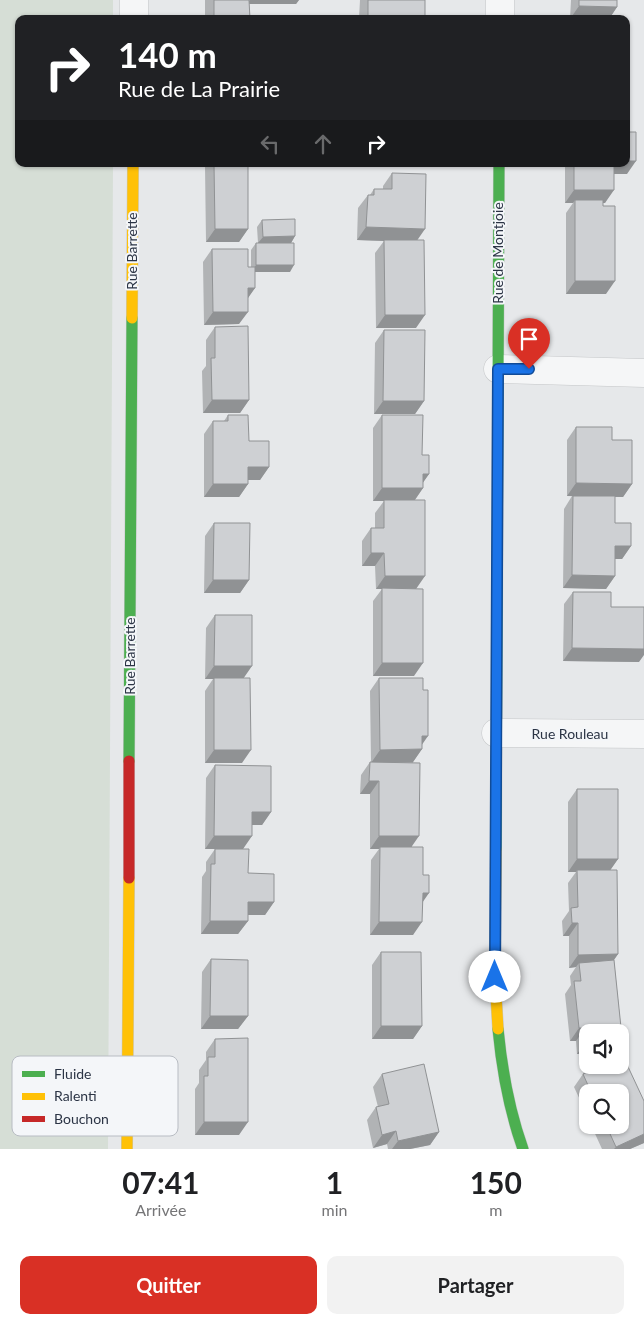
<!DOCTYPE html>
<html lang="fr">
<head>
<meta charset="utf-8">
<style>
  body { margin:0; font-family:Lato,sans-serif; background:#f2f2f2; color:#202124; height:100vh; display:flex; flex-direction:column; font-size:19px; white-space:nowrap }
  * { box-sizing:border-box; margin:0 }
  p { font-size:16px; color:#757577 }
  .icon { flex:none; width:28px; height:28px; fill:none; stroke:currentColor; stroke-width:2; stroke-linecap:round; stroke-linejoin:round }
  .map { position:relative; height:1149px; overflow:hidden }
  .side { display:flex; flex-direction:column; background:#fff; flex:1 }
  .side>* { flex:none }
  .hud { position:absolute; left:15px; top:15px; width:615px; height:152px; border-radius:10px; box-shadow:0 1px 4px #0004; background:#202124; color:#fff; overflow:hidden }
  .buttons { position:absolute; left:579px; top:1024px; display:grid; gap:10px }
  .buttons a { display:grid; place-items:center; width:50px; height:50px; border-radius:10px; background:#fff; box-shadow:0 1px 4px #0004; font-size:25px }
  .pin { position:absolute; display:grid; place-items:center; width:42px; height:42px; color:#fff; margin:-51px -21px; border-radius:50% 50% 50% 0; rotate:-45deg; box-shadow:0 0 5px #0007 }
  .pin .icon { rotate:45deg }
  .me { position:absolute; width:55px; margin:-28px; rotate:0deg; stroke-linejoin:round; filter:drop-shadow(0 0 4px #0008) }
  .turn { display:flex; align-items:center; gap:18px; height:105px; padding:0 20px; font-size:22px }
  .turn .icon { width:65px; height:65px; stroke-width:2.5 }
  .turn b { display:block; font-size:35px; line-height:42px }
  .lanes { display:flex; align-items:center; height:48px; padding:0 20px; background:#0003; justify-content:center; gap:25px; direction:ltr }
  .lanes .off { opacity:.35 }
  .eta { display:flex; justify-content:space-evenly; align-items:center; height:85px; text-align:center }
  .eta b { font-size:30px; font-weight:700; line-height:35px }
  .cta { display:flex; gap:10px; margin-top:auto; padding:10px 20px }
  .cta a { flex:1; height:58px; border-radius:10px; background:#d93025; color:#fff; font-size:20px; font-weight:700; line-height:58px; text-align:center }
  .cta a+a { background:#f2f2f2; color:#202124 }
  .map>svg:first-child { display:block }
  .green { fill:#d6ded6 }
  .lines { fill:none; stroke-linecap:round; stroke-linejoin:round }
  .street-casing { stroke:#c4c6c8; stroke-width:29 }
  .fast-casing { stroke:#c4c6c8; stroke-width:12 }
  .slow-casing { stroke:#c4c6c8; stroke-width:12 }
  .jam-casing { stroke:#c4c6c8; stroke-width:12 }
  .street { stroke:#f5f6f7; stroke-width:28 }
  .fast { stroke:#4caf50; stroke-width:11 }
  .slow { stroke:#ffc107; stroke-width:11 }
  .jam { stroke:#c62828; stroke-width:11 }
  .wall { fill:#b1b3b5 }
  .shaded-wall { fill:#909294 }
  .building { fill:#ced0d3; stroke:#909294 }
  .route-casing { stroke:#114b97; stroke-width:12 }
  .route { stroke:#1a73e8; stroke-width:9 }
  .labels { text-anchor:middle; stroke-width:4; stroke-linejoin:round; paint-order:stroke }
  .street-label { font-size:14px; fill:#2b3445; stroke:#f4f6f9 }
  .key { fill:#f4f6f9; stroke:#b8bcc3; stroke-width:1 }
  .key-label { font-size:14px; fill:#2b3445 }
</style>
</head>
<body>
<div class="map">
<svg width="644" height="1149" viewBox="0 0 644 1149">
  <rect width="100%" height="100%" fill="#e6e8ea"/>
  <path class="green" d="M0,0H113V19H19V164H113L108,1149H0Z"/>
  <g class="lines">
    <g class="street-casing">
      <path id="street" d="M134,19V0
        M500,19V0
        M498,369L644,373
        M496,733L644,734"/>
    </g>
    <g class="fast-casing">
      <path id="fast" d="M129,761L132,318
        M496,849L499,164
        M498,1029C502,1071 509,1110 523,1149"/>
    </g>
    <g class="slow-casing">
      <path id="slow" d="M132,318L133,164
        M496,849L495,977L498,1029
        M127,1149L129,878"/>
    </g>
    <g class="jam-casing">
      <path id="jam" d="M129,878V761"/>
    </g>
    <use href="#street" class="street"/>
    <use href="#fast" class="fast"/>
    <use href="#slow" class="slow"/>
    <use href="#jam" class="jam"/>
  </g>
  <path class="wall" d="M205,0H299L296,4H249L250,19H205Z
    M360,0H425V19H359Z
    M571,0H617V7L609,19H570Z
    M207,164H248V229L239,242H206L205,166Z
    M565,164H626L627,174H614L605,203H603L606,294H566V213L573,203H565Z
    M392,173L417,240L416,328H376L375,253L384,241L357,240L358,208L368,195H370L374,189H383V186Z
    M262,220L295,236L291,243L290,272H255V288L248,297L239,324L204,325L203,262L212,249L248,267H251V250L256,243H258L257,227Z
    M215,327L249,400L240,413H203L202,371L206,366V340Z
    M384,330L424,401L415,414H374L375,343Z
    M228,415L249,441L269,467L260,480H248V484L239,497H204V434L213,421H224Z
    M382,415L422,455L429,474L423,482V488L415,500L416,589L414,676H373V601L382,589H376L375,566H362V541L371,528H375V513L384,501H373V428Z
    M576,427L612,440L632,484L623,497H615V523L631,546L622,559H615V576L606,589L563,588L564,509L572,496H567V440Z
    M214,523L249,580L240,593H204L205,536Z
    M573,592L611,607L639,662L563,661L564,604Z
    M215,615L244,678L242,763H205V691L213,679H205L206,628Z
    M379,678L422,745V749L413,762L412,847L423,902L413,935H370L371,860L379,849H370V794H360L361,775L370,762H371L370,691Z
    M215,765L271,812L262,825H252L243,849L248,873L274,902L265,915H248V921L238,934H201L202,877L206,871V862L215,849H236H205L206,778Z
    M577,789L618,859L610,870L618,954L614,960L622,1037L620,1041V1032H588V1053L577,1054L576,1041H570L565,994L571,985L570,976L576,967L569,968V936H563L562,921L569,911L568,883L576,872H568V802Z
    M381,952L422,1026L413,1039H372V965Z
    M211,959L248,1016L238,1029H201L202,972Z
    M215,1039L239,1135H195V1089L199,1083V1070L206,1060V1052Z
    M382,1074L439,1132L430,1145L410,1149H388L387,1144L373,1148L367,1120L376,1107H378L373,1087Z
    M583,1074L644,1101V1143L630,1149H602L591,1125H620V1092H588V1117L574,1087Z"/>
  <path class="shaded-wall" d="M250,0H299L296,4H247Z
    M579,6L617,7L609,19H570Z
    M368,16H392L390,19H366Z
    M626,161H636L627,174H605L612,164H626Z
    M574,190H614L605,203H575V200L573,203H565Z
    M366,227L425,229L416,242L357,240Z
    M215,229H248L239,242H206Z
    M295,236L291,243H258L263,237Z
    M256,265H294L290,272H251Z
    M575,281H615L606,294H566Z
    M248,288H255L246,301Z
    M213,312H248L239,324L204,325Z
    M385,315H425L416,328H376Z
    M212,400H249L240,413H203Z
    M383,401H424L415,414H374Z
    M248,467H269L260,480H239Z
    M423,474H429L420,487Z
    M576,483L632,484L623,497L567,496Z
    M213,484H248L239,497H204Z
    M382,488H423L414,501H373Z
    M615,546H631L622,559H606Z
    M371,553H384L375,566H362Z
    M572,575L615,576L606,589L563,588Z
    M385,576H425L416,589H376Z
    M213,580H249L240,593H204Z
    M572,648L644,649V655L639,662L563,661Z
    M382,663H423L414,676H373Z
    M214,666H252L243,679H205Z
    M422,736H428L419,749Z
    M422,749L413,762L371,763L380,750Z
    M214,750H251L242,763H205Z
    M369,781H379L370,794H360Z
    M252,812H271L262,825H243Z
    M214,836H252L243,849H205Z
    M379,836H419L410,849L380,847L379,849H370Z
    M577,859H618L609,872L577,870L576,872H568Z
    M423,893H429L420,906Z
    M248,902H274L265,915H239Z
    M210,921H248L238,934H201Z
    M379,922H422L413,935H370Z
    M572,923H578L569,936H563Z
    M618,954L609,967L579,963L576,967L569,968L578,955Z
    M210,1016H248L238,1029H201Z
    M381,1026H422L413,1039H372Z
    M579,1028H585L576,1041H570Z
    M586,1041H588V1053L577,1054Z
    M204,1122H248L239,1135H195Z
    M396,1131L387,1144L373,1148L382,1135Z
    M439,1132L430,1145L410,1149H392L398,1141Z
    M644,1134V1143L630,1149H614L616,1147Z"/>
  <path class="building" d="M214,0H249L250,19H214Z
    M368,0H425V19H392V16H368Z
    M579,0H617V7L579,6Z
    M626,132H636V161H626Z
    M214,164H248V229H215Z
    M574,164H614V190H574Z
    M392,173L426,174L425,229L366,227L368,195H374V189H392Z
    M575,200H603V206H615V281H575Z
    M295,219V236L263,237L262,220Z
    M384,240H424L425,315H385Z
    M256,243H294V265H256Z
    M212,249H248V267H255V288H248V312H213Z
    M248,326L249,400H212L211,358H215V327Z
    M384,330H425L424,401H383Z
    M228,415H248L249,441H269V467H248V484H213V421H228Z
    M382,415H423L422,455H429V474H423V488H382Z
    M576,427H612V440H632V484L576,483Z
    M573,496H615V523H631V546H615V576L572,575Z
    M384,500H425V576H385L384,553H371V528H384Z
    M214,523H250L249,580H213Z
    M382,588L423,589V663H382Z
    M573,592H611V607H644V649L572,648Z
    M215,615H252V666H214Z
    M214,678H250L251,750H214Z
    M379,678H423V690H428V736H422V749L380,750Z
    M370,762L420,763L419,836H379V781H369Z
    M215,765L271,766V812H252V836H214Z
    M577,789H618V859H577Z
    M380,847H423V875H429V893H423L422,922H379Z
    M215,849H249L248,873L274,874V902H248V921H210L211,864H215Z
    M577,870H617L618,954L578,955V923H572L571,908L578,907Z
    M381,952H421L422,1026H381Z
    M211,959L248,960V1016H210Z
    M614,960L622,1037H620V1032H588V1041H586L585,1028H579L574,981H581L579,963Z
    M248,1038V1122H204V1076H208V1057H215V1039Z
    M623,1056L644,1101V1134L616,1147L606,1125H620V1092H591L583,1074L603,1065H620V1057Z
    M424,1064L439,1132L398,1141L396,1131L382,1135L376,1107L389,1104L382,1074Z"/>
  <g class="lines">
    <g class="route-casing">
      <path id="route" d="M495,977L498,369H529"/>
    </g>
    <use href="#route" class="route"/>
  </g>
  <g class="labels">
    <g class="street-label">
      <text transform="translate(132 251) rotate(-90)" y="5">Rue Barrette</text>
      <text transform="translate(498 253) rotate(-90)" y="5">Rue de Montjoie</text>
      <text transform="translate(130 656) rotate(-90)" y="5">Rue Barrette</text>
      <text x="570" y="739">Rue Rouleau</text>
    </g>
  </g>
  <rect x="12" y="1056" width="166" height="80" rx="8" class="key"/>
  <rect x="22" y="1071" width="23" height="6" fill="#4caf50"/>
  <rect x="22" y="1093" width="23" height="7" fill="#ffc107"/>
  <rect x="22" y="1116" width="23" height="6" fill="#c62828"/>
  <g class="key-label">
    <text x="54" y="1079">Fluide</text>
    <text x="54" y="1101">Ralenti</text>
    <text x="54" y="1124">Bouchon</text>
  </g>
</svg>
<div class="buttons">
<a><svg class="icon" aria-label="sound" viewBox="0 0 24 24"><path d="M4 9h4l5-4v14l-5-4H4zM17 9q2 3 0 6"/></svg></a>
<a><svg class="icon" aria-label="search" viewBox="0 0 24 24"><circle cx="10" cy="10" r="6"/><path d="M15 15l6 6"/></svg></a>
</div>
<div class="pin" style="left:529px;top:369px;background:#d93025"><svg class="icon" aria-label="arrive" viewBox="0 0 24 24"><path d="M6 21V4h12l-3 4 3 4H6"/></svg></div>
<svg class="me" style="left:495px;top:977px" viewBox="-20 -20 40 40"><circle r="19" fill="#fff"/><path d="M0-13L10 11 0 6-10 11z" fill="#1a73e8"/></svg>
<div class="hud">
<div class="turn"><svg class="icon" aria-label="right" viewBox="0 0 24 24"><path d="M7 20v-9h11M14 6l5 5-5 5"/></svg><div><b>140 m</b>Rue de La Prairie</div></div>
<div class="lanes"><svg class="icon off" aria-label="left" viewBox="0 0 24 24"><path d="M17 20v-9H6M10 6l-5 5 5 5"/></svg><svg class="icon off" aria-label="ahead" viewBox="0 0 24 24"><path d="M12 20V5M6 11l6-6 6 6"/></svg><svg class="icon" aria-label="right" viewBox="0 0 24 24"><path d="M7 20v-9h11M14 6l5 5-5 5"/></svg></div>
</div>
</div>
<section class="side">
<div class="eta">
<div><b>07:41</b><p>Arrivée</p></div>
<div><b>1</b><p>min</p></div>
<div><b>150</b><p>m</p></div>
</div>
<div class="cta"><a>Quitter</a><a>Partager</a></div>
</section>
</body>
</html>
